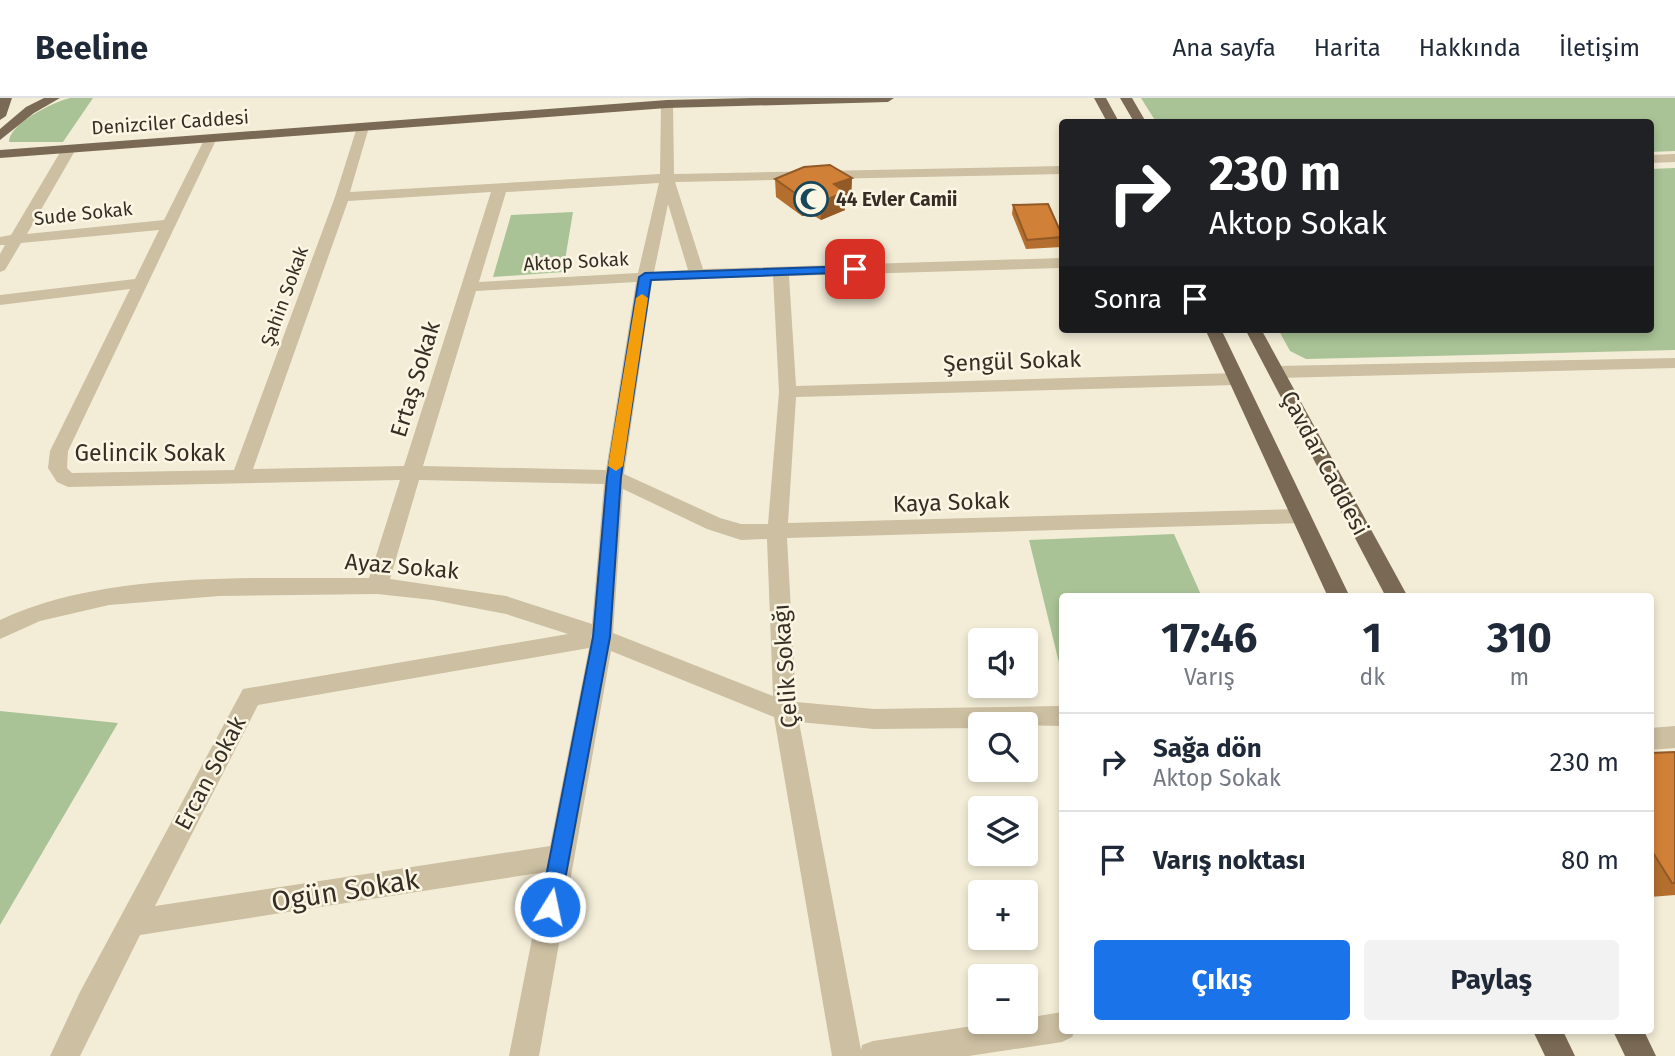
<!DOCTYPE html>
<html lang="tr">
<head>
<meta charset="utf-8">
<style>
  body { margin:0; font-family:"Fira Sans",sans-serif; background:#f2f2f3; color:#1f2937; height:100vh; display:flex; flex-direction:column; font-size:26px; white-space:nowrap }
  * { box-sizing:border-box; margin:0 }
  p { font-size:23px; color:#747a83 }
  .icon { flex:none; width:38px; height:38px; fill:none; stroke:currentColor; stroke-width:2; stroke-linecap:round; stroke-linejoin:round }
  .map { position:relative; flex:1; overflow:hidden }
  .drawer { position:absolute; left:1059px; top:495px; width:595px; height:441px; display:flex; flex-direction:column; background:#fff; border-radius:7px; box-shadow:0 4px 10px #0003 }
  .drawer>* { flex:none }
  .banner { position:absolute; left:1059px; top:21px; width:595px; height:214px; border-radius:7px; box-shadow:0 4px 10px #0003; background:#202124; color:#fff; overflow:hidden }
  .fabs { position:absolute; left:968px; top:530px; display:grid; gap:14px }
  .fabs a { display:grid; place-items:center; width:70px; height:70px; border-radius:7px; background:#fff; box-shadow:0 4px 10px #0003; font-size:35px }
  .pin { position:absolute; display:grid; place-items:center; width:60px; height:60px; color:#fff; margin:-30px; border-radius:14px; box-shadow:0 4px 10px #0006 }
  .me { position:absolute; width:77px; margin:-38px; rotate:10deg; stroke-linejoin:round; filter:drop-shadow(0 0 5px #0008) }
  .turn { display:flex; align-items:center; gap:24px; height:147px; padding:0 35px; font-size:32px }
  .turn .icon { width:91px; height:91px; stroke-width:2.5 }
  .turn b { display:block; font-size:49px; line-height:60px }
  .then { display:flex; align-items:center; height:66px; padding:0 35px; background:#0003; gap:14px; font-size:26px }
  .eta { display:flex; justify-content:space-evenly; align-items:center; height:119px; text-align:center }
  .eta b { font-size:42px; font-weight:700; line-height:49px }
  .primary-button { display:flex; gap:14px; margin-top:auto; padding:14px 35px }
  .primary-button a { flex:1; height:80px; border-radius:7px; background:#1a73e8; color:#fff; font-size:28px; font-weight:700; line-height:80px; text-align:center }
  .primary-button a+a { background:#f2f2f3; color:#1f2937 }
  ul { padding:0; list-style:none }
  li { display:flex; align-items:center; gap:21px; height:98px; padding:0 35px; border-top:2px solid #e0e1e3 }
  li div { flex:1 }
  li b { display:block; font-size:26px }
  li em { font-style:normal }
  header { display:flex; align-items:center; gap:42px; box-sizing:border-box; height:98px; padding:0 35px; background:#fff; border-bottom:2px solid #e0e1e3 }
  header strong { font-size:33px }
  nav { display:flex; gap:38px; margin-inline-start:auto; font-size:24px }
  .map>svg:first-child { display:block }
  .green { fill:#a9c396 }
  .lines { fill:none; stroke-linecap:round; stroke-linejoin:round }
  .minor { fill:#ccbfa2; fill-rule:evenodd }
  .major { fill:#7a6a55; fill-rule:evenodd }
  .wall { fill:#b46f2f }
  .shaded-wall { fill:#925a26 }
  .building { fill:#d18137; stroke:#925a26; stroke-width:2 }
  .route { fill:#1a73e8; stroke:#114b97; stroke-width:2 }
  .slow { fill:#f59e0b }
  .labels { text-anchor:middle; stroke-width:5; stroke-linejoin:round; paint-order:stroke }
  .far-street-label { font-size:19px; fill:#362e25; stroke:#fbf6e4 }
  .far-poi-label { font-size:19px; font-weight:bold; fill:#362e25; stroke:#fbf6e4; text-anchor:start }
  .street-label { font-size:23px; fill:#362e25; stroke:#fbf6e4 }
  .near-street-label { font-size:28px; fill:#362e25; stroke:#fbf6e4 }
</style>
</head>
<body>
<header>
<strong>Beeline</strong>
<nav><a>Ana sayfa</a><a>Harita</a><a>Hakkında</a><a>İletişim</a></nav>
</header>
<div class="map">
<svg width="1675" height="958" viewBox="0 0 1675 958">
  <rect width="100%" height="100%" fill="#f3edd7"/>
  <path class="green" d="M70,0H93L63,44H9C9,26 53,4 70,0Z
    M1141,0H1675V53L1650,54V24H1156Z
    M1675,70V252L1306,261L1290,253L1278,231H1650V71Z
    M573,114L563,174L493,179L511,117Z
    M1174,436L1202,499H1062V577L1029,442Z
    M0,613L118,625L0,827Z"/>
  <g class="lines">
    <path class="minor" d="M667,2L673,6L674,76L1062,68V76L675,84L703,171L1062,160V170L789,178L796,288L1236,275L1245,281L1236,287L796,299L788,425L1301,411L1308,413L1311,418L1308,423L1301,425L787,440L796,604L874,611L1062,608V628L980,626V630L874,631L799,624L861,952L862,947L873,943L999,924H1026V920L1062,914V933H1075L1072,939L1062,944L969,958H832L774,619L611,553L539,958H509L545,774L140,837L80,958H50L80,894L243,591L568,536L506,516L433,502L377,496L219,498L109,507L40,523L0,541V522C107,472 253,481 369,480L400,382L68,389L57,384L48,370L50,353L130,191L0,207V197L135,181L159,132L21,145L5,172L0,174V156L5,147H0V139L11,137L62,51L69,47L76,51L27,136L164,122L205,40L206,37H216L217,40L68,353L67,370L72,375L234,372L335,99L358,26L363,25L369,29L350,94L660,76L661,6ZM659,85L638,175L479,184L506,94ZM491,94L404,368L253,371L348,103ZM668,106L688,172L654,174ZM773,178L779,294L768,426H741L720,420L624,376L652,183ZM636,184L606,372L423,368L476,193ZM419,382L604,386L592,526L506,498L390,481ZM623,391L707,431L741,442L767,441L773,598L613,535ZM589,550L550,748L155,808L258,607Z
      M1675,56V64L1650,65V57Z
      M1675,260V270L1277,280L1268,274L1277,268Z
      M1675,628V650L1650,652V630Z"/>
    <path class="major" d="M0,0H12L6,18L0,22Z
      M44,0H60L34,15L0,42V31L26,9Z
      M752,0H894L888,4L667,10L0,60V52L667,2Z
      M1094,0H1106L1119,24H1107Z
      M1120,0H1132L1146,24H1134Z
      M1205,231H1221L1350,499H1328Z
      M1245,231H1261L1408,499H1386Z
      M1533,933H1563L1575,958H1545Z
      M1613,933H1644L1656,958H1625Z"/>
  </g>
  <path class="wall" d="M852,80L851,98L845,101V112L821,122L811,116L802,118L776,99L775,81Z
    M1013,107L1062,137V149L1026,151L1012,116Z
    M1675,654V797L1650,799V655Z"/>
  <path class="shaded-wall" d="M852,80L851,98L845,101V112L821,122V104L834,86Z
    M811,97V116L802,118V100Z"/>
  <path class="building" d="M830,67L852,80L834,86L845,94L821,104L811,97L802,100L775,81L804,69Z
    M1048,106L1062,137V139L1027,142L1013,107Z
    M1675,654V785H1672L1650,750V655Z"/>
  <path class="route" d="M855,168L861,171L859,174L651,182L621,379L610,539L560,809L557,816L550,819L543,816L540,809L593,539L607,379L639,179L645,175Z"/>
  <path class="slow" d="M642,196L648,200L623,368L616,373L608,368L636,200Z"/>
  <defs>
    <g id="mosque-ring" transform="scale(1.75)"><circle r="9.5" fill="#fbf6e4" stroke="#17475b" stroke-width="1.5"/><path d="M3.5-4.9A6 6 0 1 0 3.5 4.9A5 5 0 1 1 3.5-4.9Z" fill="#17475b"/></g>
  </defs>
  <g fill-rule="evenodd">
    <use href="#mosque-ring" x="811" y="101"/>
  </g>
  <g class="labels">
    <g class="far-street-label">
      <text transform="translate(170 24) rotate(-4)" y="7">Denizciler Caddesi</text>
      <text transform="translate(83 115) rotate(-6)" y="7">Sude Sokak</text>
      <text transform="translate(576 163) rotate(-3)" y="7">Aktop Sokak</text>
      <text transform="translate(284 198) rotate(-70)" y="7">Şahin Sokak</text>
    </g>
    <g class="far-poi-label">
      <text x="836" y="108">44 Evler Camii</text>
    </g>
    <g class="street-label">
      <text transform="translate(1012 263) rotate(-2)" y="8">Şengül Sokak</text>
      <text transform="translate(415 281) rotate(-73)" y="8">Ertaş Sokak</text>
      <text x="150" y="363">Gelincik Sokak</text>
      <text transform="translate(1325 365) rotate(62)" y="8">Çavdar Caddesi</text>
      <text transform="translate(951 404) rotate(-2)" y="8">Kaya Sokak</text>
      <text transform="translate(402 468) rotate(5)" y="8">Ayaz Sokak</text>
      <text transform="translate(785 568) rotate(-94)" y="8">Çelik Sokağı</text>
      <text transform="translate(210 675) rotate(-62)" y="8">Ercan Sokak</text>
    </g>
    <g class="near-street-label">
      <text transform="translate(345 792) rotate(-9)" y="10">Ogün Sokak</text>
    </g>
  </g>
</svg>
<div class="fabs">
<a><svg class="icon" aria-label="sound" viewBox="0 0 24 24"><path d="M4 9h4l5-4v14l-5-4H4zM17 9q2 3 0 6"/></svg></a>
<a><svg class="icon" aria-label="search" viewBox="0 0 24 24"><circle cx="10" cy="10" r="6"/><path d="M15 15l6 6"/></svg></a>
<a><svg class="icon" aria-label="layers" viewBox="0 0 24 24"><path d="M12 4l9 5-9 5-9-5zM3 14l9 5 9-5"/></svg></a>
<a>+</a>
<a>−</a>
</div>
<div class="pin" style="left:855px;top:171px;background:#d93025"><svg class="icon" aria-label="arrive" viewBox="0 0 24 24"><path d="M6 21V4h12l-3 4 3 4H6"/></svg></div>
<svg class="me" style="left:550px;top:809px" viewBox="-20 -20 40 40"><circle r="17" fill="#1a73e8" stroke="#fff" stroke-width="3"/><path d="M0-11L8 9 0 5-8 9z" fill="#fff"/></svg>
<div class="banner">
<div class="turn"><svg class="icon" aria-label="right" viewBox="0 0 24 24"><path d="M7 20v-9h11M14 6l5 5-5 5"/></svg><div><b>230 m</b>Aktop Sokak</div></div>
<div class="then">Sonra<svg class="icon" aria-label="arrive" viewBox="0 0 24 24"><path d="M6 21V4h12l-3 4 3 4H6"/></svg></div>
</div>
<section class="drawer">
<div class="eta">
<div><b>17:46</b><p>Varış</p></div>
<div><b>1</b><p>dk</p></div>
<div><b>310</b><p>m</p></div>
</div>
<ul>
<li><svg class="icon" aria-label="right" viewBox="0 0 24 24"><path d="M7 20v-9h11M14 6l5 5-5 5"/></svg><div><b>Sağa dön</b><p>Aktop Sokak</p></div><em>230 m</em></li>
<li><svg class="icon" aria-label="arrive" viewBox="0 0 24 24"><path d="M6 21V4h12l-3 4 3 4H6"/></svg><div><b>Varış noktası</b></div><em>80 m</em></li>
</ul>
<div class="primary-button"><a>Çıkış</a><a>Paylaş</a></div>
</section>
</div>
</body>
</html>
